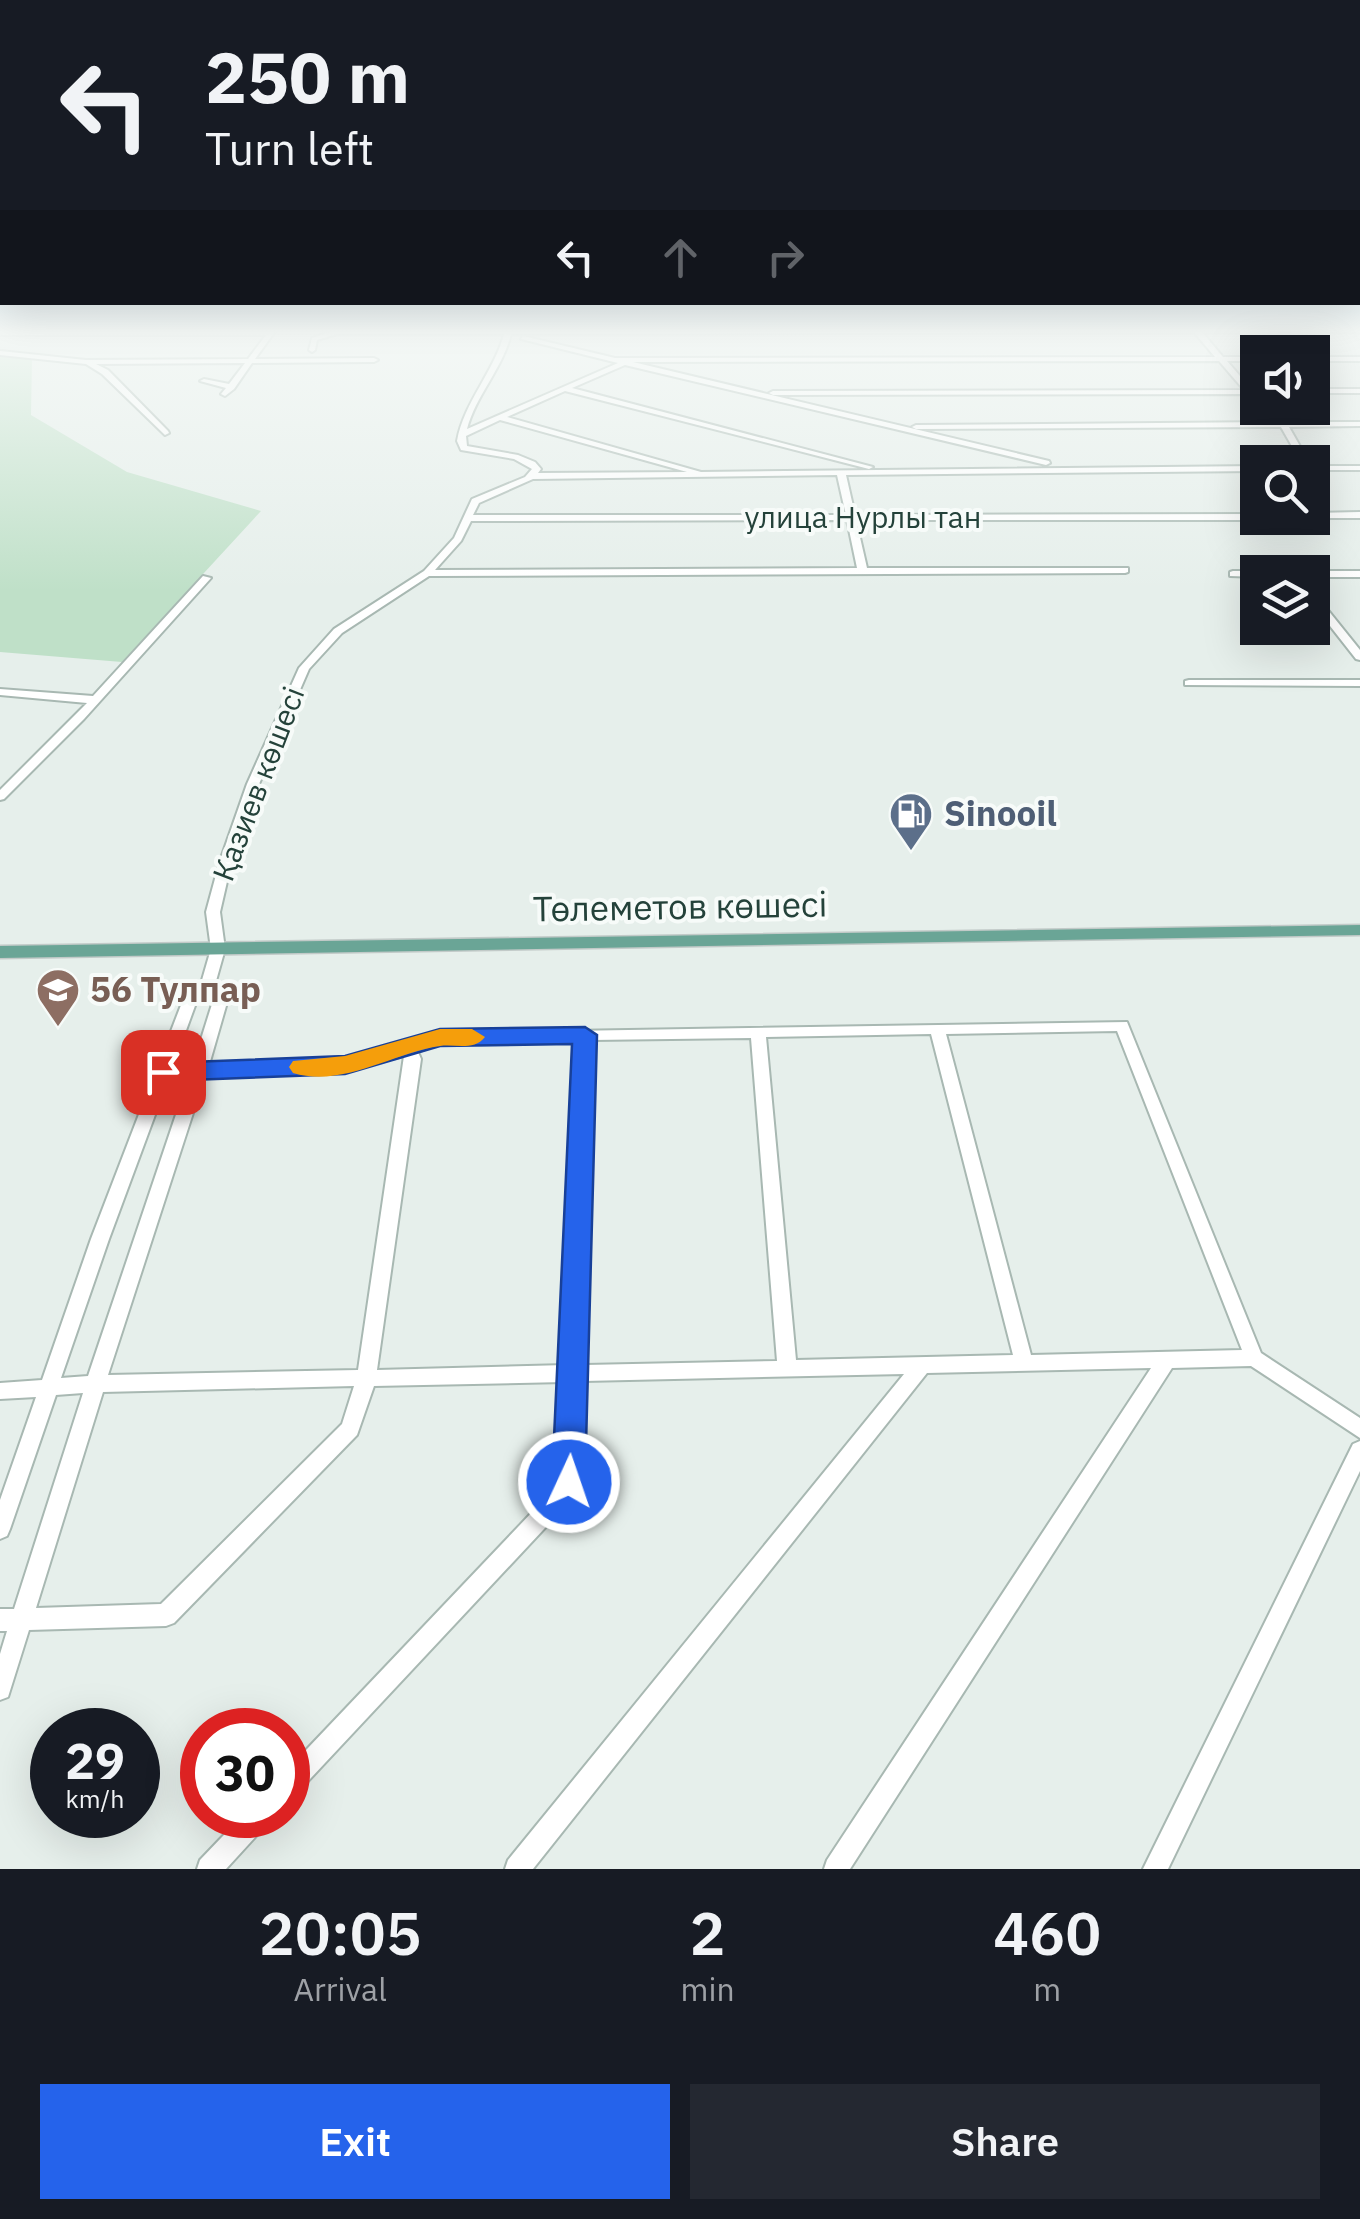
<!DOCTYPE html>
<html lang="en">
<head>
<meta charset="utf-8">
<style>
  body { margin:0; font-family:"IBM Plex Sans",sans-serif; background:#242831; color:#f1f3f6; height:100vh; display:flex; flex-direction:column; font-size:38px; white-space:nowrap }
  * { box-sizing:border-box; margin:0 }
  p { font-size:32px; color:#9ea1a6 }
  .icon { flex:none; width:55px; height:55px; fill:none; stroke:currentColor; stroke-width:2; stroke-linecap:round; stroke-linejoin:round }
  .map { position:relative; height:1869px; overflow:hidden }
  .side { display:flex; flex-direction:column; background:#171b24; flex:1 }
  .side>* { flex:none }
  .hud { position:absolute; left:0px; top:0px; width:1360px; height:305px; box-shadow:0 10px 40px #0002; background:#171b24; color:#f1f3f6; overflow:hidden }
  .fabs { position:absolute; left:1240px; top:335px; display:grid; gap:20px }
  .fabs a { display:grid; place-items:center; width:90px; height:90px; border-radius:0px; background:#171b24; box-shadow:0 10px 40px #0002; font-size:50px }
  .speed { position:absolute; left:30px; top:1708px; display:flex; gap:20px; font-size:50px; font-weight:700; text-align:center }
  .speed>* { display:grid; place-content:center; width:130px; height:130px; border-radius:50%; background:#171b24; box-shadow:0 10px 40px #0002; line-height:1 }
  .speed small { font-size:25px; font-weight:400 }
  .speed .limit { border:15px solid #d22; background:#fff; color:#111 }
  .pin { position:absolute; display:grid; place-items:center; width:85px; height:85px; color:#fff; margin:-42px; border-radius:20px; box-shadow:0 5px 15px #0006 }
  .me { position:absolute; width:110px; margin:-55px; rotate:3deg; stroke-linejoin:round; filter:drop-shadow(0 0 8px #0008) }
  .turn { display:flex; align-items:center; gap:35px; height:210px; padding:0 40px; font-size:45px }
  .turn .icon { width:130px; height:130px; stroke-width:2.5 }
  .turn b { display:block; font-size:70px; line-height:85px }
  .lanes { display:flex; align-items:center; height:95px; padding:0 40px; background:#0003; justify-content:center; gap:50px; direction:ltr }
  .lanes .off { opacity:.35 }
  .eta { display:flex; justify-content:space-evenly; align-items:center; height:170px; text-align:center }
  .eta b { font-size:60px; font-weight:600; line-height:70px }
  .primary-button { display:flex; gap:20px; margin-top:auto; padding:20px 40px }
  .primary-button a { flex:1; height:115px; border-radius:0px; background:#2563eb; color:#fff; font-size:40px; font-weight:600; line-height:115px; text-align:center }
  .primary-button a+a { background:#242831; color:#f1f3f6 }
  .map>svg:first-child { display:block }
  .green { fill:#bfe0c8 }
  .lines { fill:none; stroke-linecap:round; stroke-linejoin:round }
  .minor-casing { stroke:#a8b8b2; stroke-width:4 }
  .major-casing { stroke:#c2cac8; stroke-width:3 }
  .minor { fill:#fff; fill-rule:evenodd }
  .major { fill:#6aa596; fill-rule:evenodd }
  .route { fill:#2563eb; stroke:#184099; stroke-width:2.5 }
  .slow { fill:#f59e0b }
  .labels { text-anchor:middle; stroke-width:8; stroke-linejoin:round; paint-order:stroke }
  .far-street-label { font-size:30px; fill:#24423a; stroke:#f7fbf9 }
  .service-label { font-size:35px; font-weight:bold; fill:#4e5e75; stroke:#f7fbf9; text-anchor:start }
  .street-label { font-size:35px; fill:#24423a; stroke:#f7fbf9 }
  .education-label { font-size:35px; font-weight:bold; fill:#785e54; stroke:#f7fbf9; text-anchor:start }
</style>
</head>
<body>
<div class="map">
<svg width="1360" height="1869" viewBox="0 0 1360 1869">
  <rect width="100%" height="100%" fill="#e6efeb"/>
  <path class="green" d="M0,357L32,359L31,415L127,472L261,511L122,662L0,652Z"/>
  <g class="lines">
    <g class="minor-casing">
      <path id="minor" d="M270,329L276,330L255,359L374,358L378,360L374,362L252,363L234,389L225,396L221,394L226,388L200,381L204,379L229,384L245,363L96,364L108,370L168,431L169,433L165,435L102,374L86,364L0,355V351L86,360L248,359L266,335H0V331H269Z
        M1360,329V332H1202L1223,357H1258V361H1227L1252,390H1258L1257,396L1253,398L1247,394L773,395L769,393L773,391L1244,390L1219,361L633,362L1049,461L1050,463L1046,465L625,365L572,388L873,467L869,469L565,391L507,417L701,472L1258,466V471L846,475L855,515L1258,514V518H1262L1258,520H856L867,568H1128V572L1125,573L429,576L342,633L309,669L259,784L231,864L220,912L225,949L214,988L228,999L209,1065L345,1060L407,1045L440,1033L1127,1022L1261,1353L1360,1418V1438L1251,1366L1172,1368L850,1869H824L827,1860L1151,1368L927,1373L533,1869H505L508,1860L904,1374L584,1381L576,1491L573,1498L296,1794L288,1798V1769L556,1487L565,1382L374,1386L357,1435L174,1623L166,1626L29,1630L8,1697L0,1700V1654L7,1631H0V1609H14L83,1393L56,1395L10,1529L7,1536L0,1539V1500L36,1397L0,1399V1383L42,1380L91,1239L183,1000L200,987L211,949L206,912L219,864L247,784L299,668L334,629L424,571L454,538L472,499L525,477L532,469L514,459L461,450L457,441C464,402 494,372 504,334H337L317,340L315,350L312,352L309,350L312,338L336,330ZM1194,332L1215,357L615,358L523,336L521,339L618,363L467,429C476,395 503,368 511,334ZM500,420L687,472L538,473L541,469L535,462L518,455L467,446L466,436ZM837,475L846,515H473L479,503L533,479ZM847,520L857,568L435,570L461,541L471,521ZM206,996L213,1001L193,1065L173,1066L196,1003ZM1117,1031L1242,1350L1031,1355L946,1034ZM931,1034L1013,1355L796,1360L766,1037ZM751,1038L777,1361L585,1365L588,1078L592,1040ZM577,1041L572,1078L566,1365L377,1370L421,1059L418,1052L441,1043ZM404,1056L358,1370L108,1375L205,1076L345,1070ZM189,1076L88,1376L61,1378L109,1239L169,1077ZM354,1386L342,1424L161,1604L36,1608L103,1392Z
        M1312,357H1360V361H1312Z
        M1312,389H1360V393H1312Z
        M1262,408H1269L1286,422H1360V426L1289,427L1309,462H1301L1281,427L916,429L912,427L916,425L1276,422Z
        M1312,466H1360V470H1312Z
        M1360,512V518H1309H1312V513Z
        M1233,571H1258L1262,572H1258V577L1230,576V572Z
        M1312,571H1360V577H1312V572H1308Z
        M203,576L211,578L84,719L4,799L0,800V790L87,703L0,695V689L93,696Z
        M1312,593L1315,594L1360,650V660L1356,659L1312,603Z
        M1189,680H1360V686L1185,685V681Z
        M1360,1441V1471L1168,1869H1143L1353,1444Z
        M243,1815H272L268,1823L226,1869H197L200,1860Z"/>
    </g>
    <g class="major-casing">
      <path id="major" d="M1360,925V935L0,958V946Z"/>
    </g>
    <use href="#minor" class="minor"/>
    <use href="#major" class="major"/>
  </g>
  <linearGradient id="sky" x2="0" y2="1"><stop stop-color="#84bce0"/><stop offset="0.56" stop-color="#f4f8f6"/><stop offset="1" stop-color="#f4f8f6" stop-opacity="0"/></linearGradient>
  <rect width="1360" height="591" fill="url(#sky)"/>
  <path class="route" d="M585,1027L597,1035L585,1482L581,1493L569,1498L557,1493L552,1482L572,1044L440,1046L345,1074L163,1081L154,1078L150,1072L154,1066L163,1063L345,1056L440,1029Z"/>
  <path class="slow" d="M440,1029H472L485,1037C474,1051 456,1044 440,1046C392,1053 343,1088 293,1073L289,1067L293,1061L345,1056Z"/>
  <defs>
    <g id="fuel-pin" transform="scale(2.25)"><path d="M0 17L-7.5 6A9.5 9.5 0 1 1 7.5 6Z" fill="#5c6f8a" stroke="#f7fbf9"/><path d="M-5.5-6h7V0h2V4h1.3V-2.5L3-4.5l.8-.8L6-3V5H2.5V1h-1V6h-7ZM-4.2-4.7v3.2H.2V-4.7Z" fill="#fff"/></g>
    <g id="school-pin" transform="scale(2.25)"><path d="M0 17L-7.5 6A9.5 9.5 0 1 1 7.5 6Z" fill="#8d6e63" stroke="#f7fbf9"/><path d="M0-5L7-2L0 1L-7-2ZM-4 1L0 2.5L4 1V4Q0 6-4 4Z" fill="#fff"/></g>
  </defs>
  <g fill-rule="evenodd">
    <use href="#fuel-pin" x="911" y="814"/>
    <use href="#school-pin" x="58" y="990"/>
  </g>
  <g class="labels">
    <g class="far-street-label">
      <text x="863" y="528">улица Нурлы тан</text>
      <text transform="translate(259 784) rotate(-69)" y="10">Қазиев көшесі</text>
    </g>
    <g class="service-label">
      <text x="944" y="826">Sinooil</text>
    </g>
    <g class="street-label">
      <text transform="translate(680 907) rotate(-1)" y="12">Төлеметов көшесі</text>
    </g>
    <g class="education-label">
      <text x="90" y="1002">56 Тулпар</text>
    </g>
  </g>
</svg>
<div class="fabs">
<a><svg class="icon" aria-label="sound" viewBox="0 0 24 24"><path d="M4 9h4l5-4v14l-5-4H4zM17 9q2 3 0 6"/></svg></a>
<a><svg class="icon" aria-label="search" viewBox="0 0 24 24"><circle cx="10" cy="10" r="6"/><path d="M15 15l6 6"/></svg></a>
<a><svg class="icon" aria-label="layers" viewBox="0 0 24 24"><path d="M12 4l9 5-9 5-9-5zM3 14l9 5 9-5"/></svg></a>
</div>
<div class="speed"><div>29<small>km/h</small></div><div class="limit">30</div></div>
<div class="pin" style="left:163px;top:1072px;background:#d93025"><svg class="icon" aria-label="arrive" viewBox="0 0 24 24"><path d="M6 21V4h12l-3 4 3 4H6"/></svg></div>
<svg class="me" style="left:569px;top:1482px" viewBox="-20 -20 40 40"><circle r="17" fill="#2563eb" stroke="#fff" stroke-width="3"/><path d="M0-11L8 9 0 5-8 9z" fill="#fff"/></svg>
<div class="hud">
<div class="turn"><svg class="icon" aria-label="left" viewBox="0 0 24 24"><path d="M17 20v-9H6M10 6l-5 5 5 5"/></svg><div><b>250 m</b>Turn left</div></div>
<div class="lanes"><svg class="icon" aria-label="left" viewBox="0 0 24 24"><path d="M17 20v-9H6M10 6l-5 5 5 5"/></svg><svg class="icon off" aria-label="ahead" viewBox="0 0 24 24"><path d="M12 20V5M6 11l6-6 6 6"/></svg><svg class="icon off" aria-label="right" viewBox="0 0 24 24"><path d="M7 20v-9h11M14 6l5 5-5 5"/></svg></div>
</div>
</div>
<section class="side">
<div class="eta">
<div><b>20:05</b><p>Arrival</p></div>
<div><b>2</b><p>min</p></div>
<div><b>460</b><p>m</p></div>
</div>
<div class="primary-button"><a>Exit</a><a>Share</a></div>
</section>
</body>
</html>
